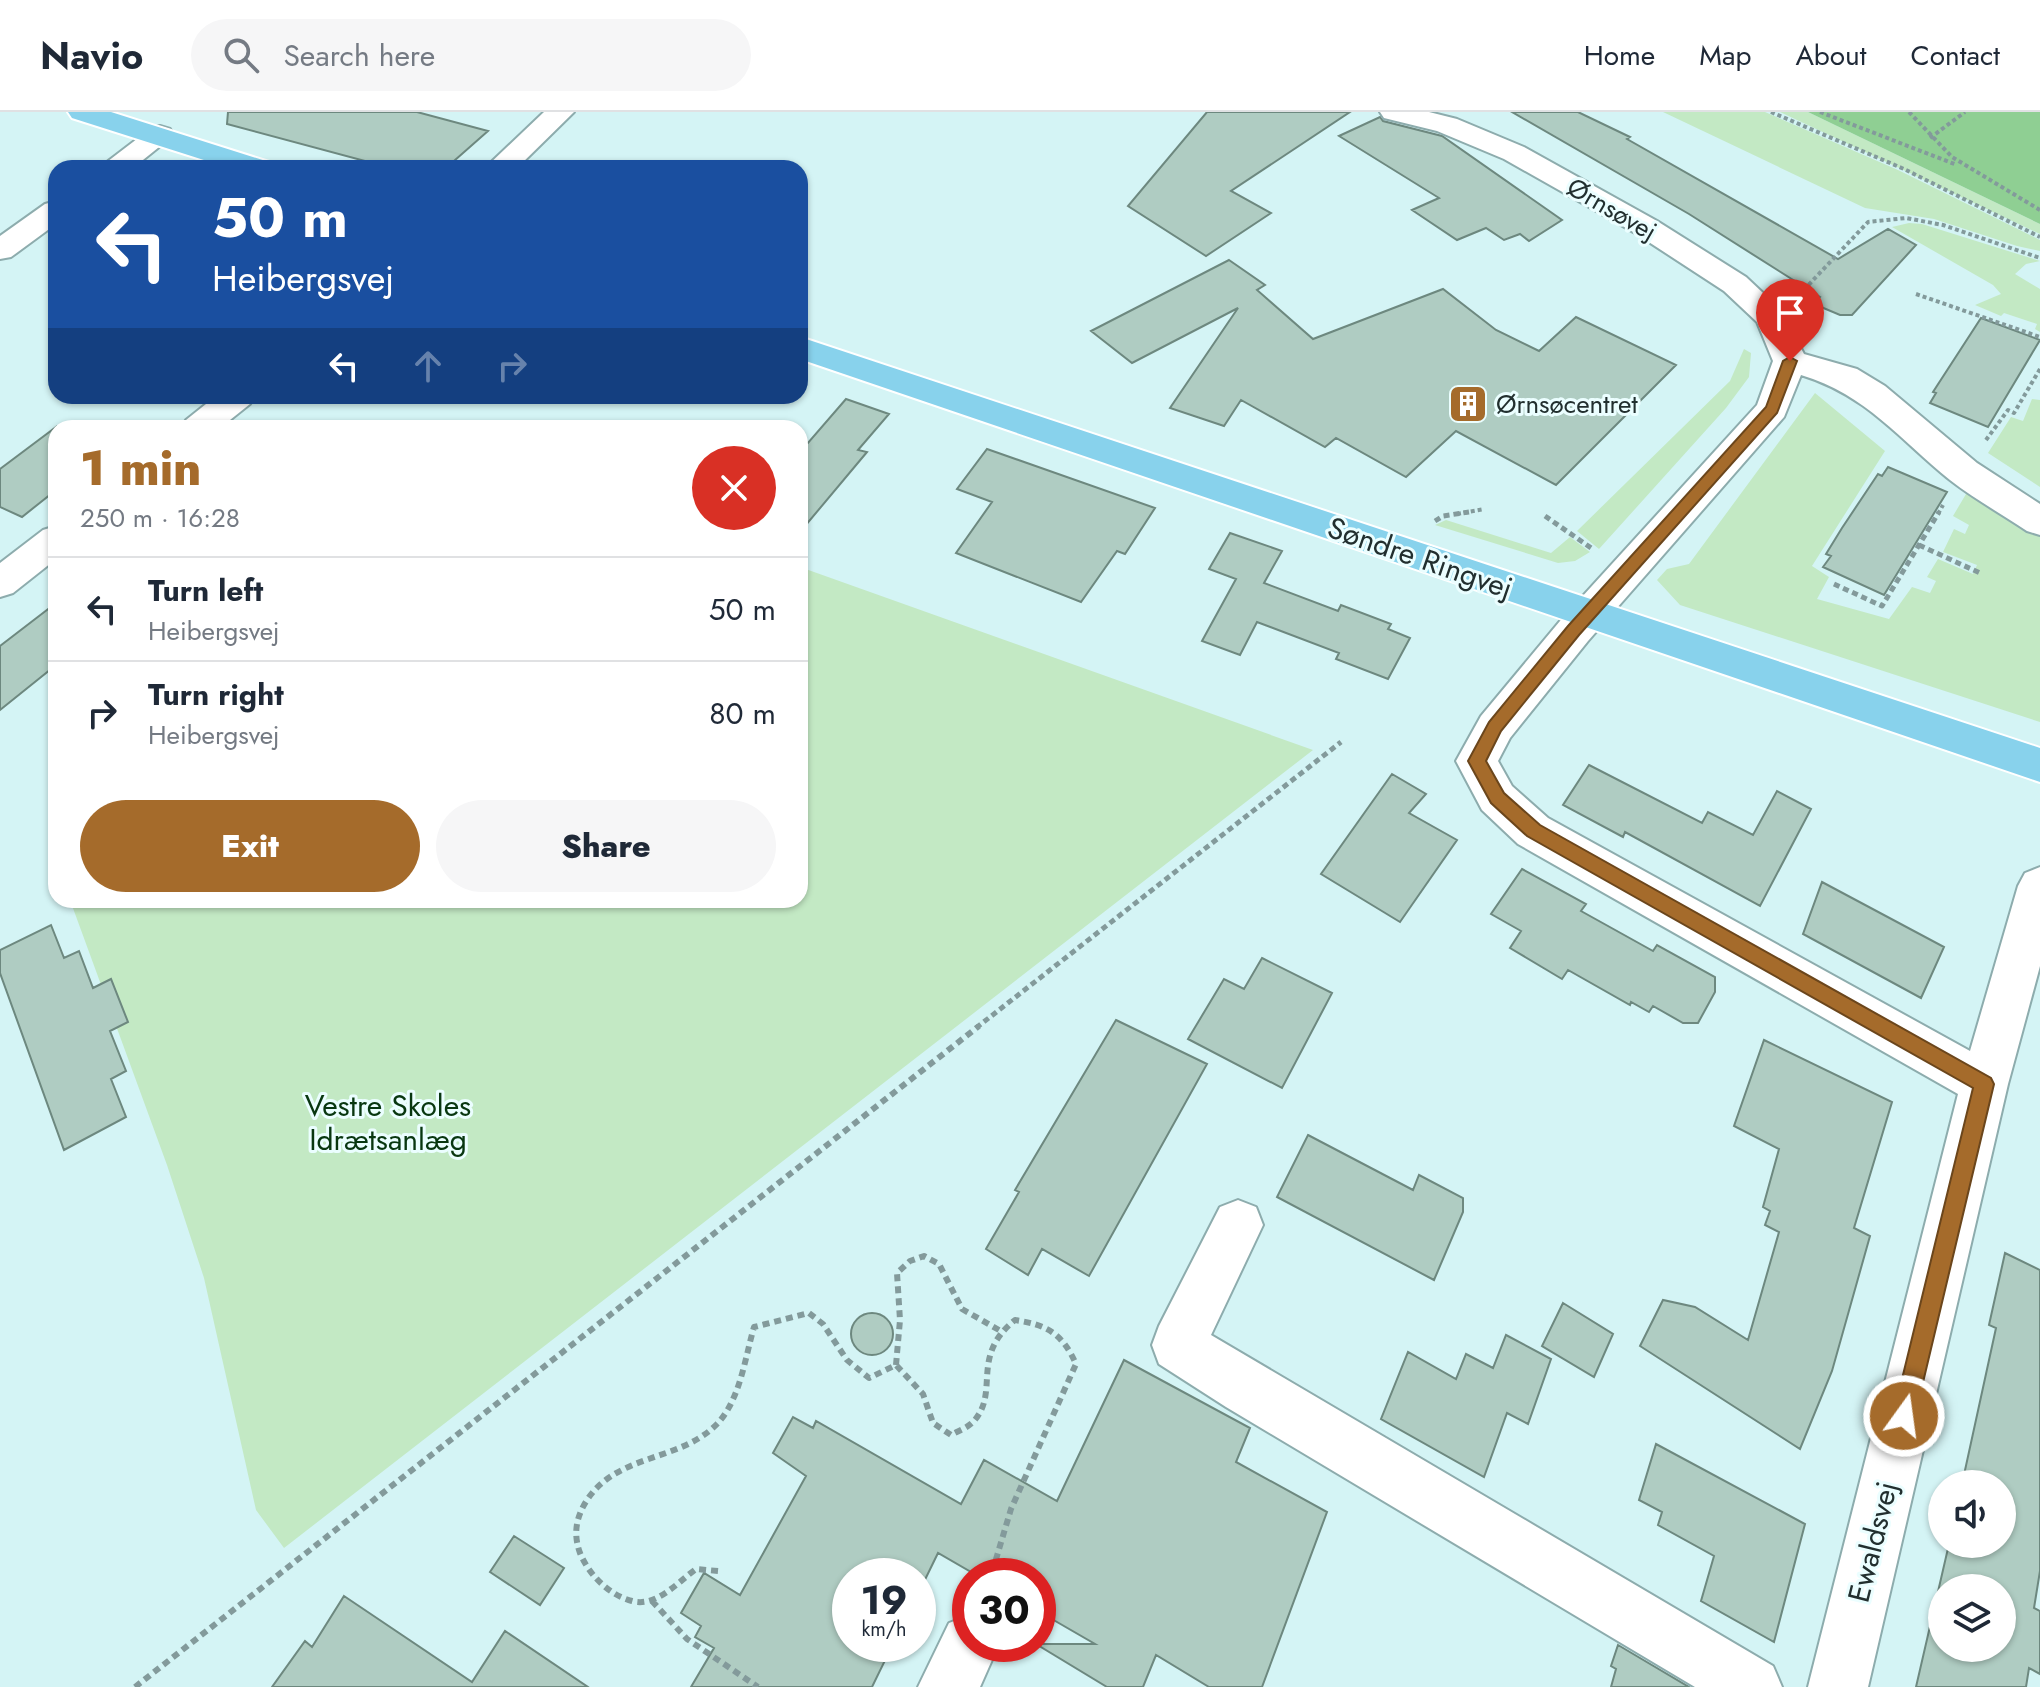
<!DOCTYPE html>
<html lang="en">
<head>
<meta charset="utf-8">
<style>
  body { margin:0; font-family:Jost,sans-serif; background:#f6f6f7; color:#1f2937; height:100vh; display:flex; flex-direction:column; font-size:30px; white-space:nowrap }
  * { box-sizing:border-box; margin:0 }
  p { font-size:26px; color:#747a83 }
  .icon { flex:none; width:44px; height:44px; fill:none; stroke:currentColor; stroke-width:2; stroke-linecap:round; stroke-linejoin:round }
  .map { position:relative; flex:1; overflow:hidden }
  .details { position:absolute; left:48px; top:308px; width:760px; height:488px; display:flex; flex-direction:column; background:#fff; border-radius:24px; box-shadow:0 2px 6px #0004 }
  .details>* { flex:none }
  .hud { position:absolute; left:48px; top:48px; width:760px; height:244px; border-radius:24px; box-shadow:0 2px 6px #0004; background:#1a4fa0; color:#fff; overflow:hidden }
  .buttons { position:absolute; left:1928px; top:1358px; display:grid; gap:16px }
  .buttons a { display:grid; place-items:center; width:88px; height:88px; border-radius:50%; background:#fff; box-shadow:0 2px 6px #0004; font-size:40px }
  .speed { position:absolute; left:832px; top:1446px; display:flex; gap:16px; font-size:40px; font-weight:700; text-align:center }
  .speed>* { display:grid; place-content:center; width:104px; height:104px; border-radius:50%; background:#fff; box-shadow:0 2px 6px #0004; line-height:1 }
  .speed small { font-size:20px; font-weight:400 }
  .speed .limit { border:12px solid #d22; background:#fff; color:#111 }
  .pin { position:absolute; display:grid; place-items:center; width:68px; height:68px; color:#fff; margin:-82px -34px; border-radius:50% 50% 50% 0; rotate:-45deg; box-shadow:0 0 8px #0007 }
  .pin .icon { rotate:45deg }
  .me { position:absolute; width:88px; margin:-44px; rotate:14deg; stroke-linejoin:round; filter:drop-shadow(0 0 6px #0008) }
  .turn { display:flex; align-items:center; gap:28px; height:168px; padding:0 32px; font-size:36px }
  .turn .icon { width:104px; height:104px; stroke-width:2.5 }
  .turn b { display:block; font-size:56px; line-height:68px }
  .lanes { display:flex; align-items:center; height:76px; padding:0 32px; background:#0003; justify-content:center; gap:40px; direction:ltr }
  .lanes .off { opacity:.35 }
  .round { display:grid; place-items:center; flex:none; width:84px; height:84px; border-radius:42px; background:#f6f6f7 }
  .head { display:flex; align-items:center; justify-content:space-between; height:136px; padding:0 32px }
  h1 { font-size:48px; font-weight:800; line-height:60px; color:#a56b2b }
  .button { display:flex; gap:16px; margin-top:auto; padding:16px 32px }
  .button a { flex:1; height:92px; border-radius:48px; background:#a56b2b; color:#fff; font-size:32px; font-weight:800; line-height:92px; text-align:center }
  .button a+a { background:#f6f6f7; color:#1f2937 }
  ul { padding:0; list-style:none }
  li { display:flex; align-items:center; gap:24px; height:104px; padding:0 32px; border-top:2px solid #e0e1e3 }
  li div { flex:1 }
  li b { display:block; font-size:30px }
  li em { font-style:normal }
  header { display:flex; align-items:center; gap:48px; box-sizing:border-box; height:112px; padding:0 40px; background:#fff; border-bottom:2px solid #e0e1e3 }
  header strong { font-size:38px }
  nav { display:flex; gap:44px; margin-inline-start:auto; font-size:28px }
  .search { width:560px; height:72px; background:#f6f6f7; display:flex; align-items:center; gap:20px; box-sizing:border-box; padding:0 28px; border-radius:44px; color:#747a83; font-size:30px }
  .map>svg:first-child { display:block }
  .green { fill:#c3e9c4 }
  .forest { fill:#8fcf93 }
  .building { fill:#afccc2; stroke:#6d887f; stroke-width:2; fill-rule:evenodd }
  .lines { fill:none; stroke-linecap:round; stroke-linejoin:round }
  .minor-casing { stroke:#8dacad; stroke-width:4 }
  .major-casing { stroke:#fff; stroke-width:4 }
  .path-far2 { stroke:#839a9b; stroke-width:4; stroke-dasharray:4 3; stroke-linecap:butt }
  .path-far1 { stroke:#839a9b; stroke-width:5; stroke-dasharray:6 4; stroke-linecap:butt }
  .path { stroke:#839a9b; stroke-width:6; stroke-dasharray:7 5; stroke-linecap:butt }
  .minor { fill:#fff; fill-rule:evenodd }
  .major { fill:#88d2ec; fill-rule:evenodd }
  .route { fill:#a56b2b; stroke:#6b461c; stroke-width:2 }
  .labels { text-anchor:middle; stroke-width:6; stroke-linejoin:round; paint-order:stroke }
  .far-street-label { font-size:26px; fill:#222f2f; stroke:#ebfeff }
  .far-poi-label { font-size:26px; fill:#222f2f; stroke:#ebfeff; text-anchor:start }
  .street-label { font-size:30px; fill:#222f2f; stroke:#ebfeff }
  .park-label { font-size:30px; fill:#083710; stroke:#ebfeff }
</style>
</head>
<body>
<header>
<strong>Navio</strong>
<div class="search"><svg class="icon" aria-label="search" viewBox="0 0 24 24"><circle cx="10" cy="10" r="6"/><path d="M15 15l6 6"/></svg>Search here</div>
<nav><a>Home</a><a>Map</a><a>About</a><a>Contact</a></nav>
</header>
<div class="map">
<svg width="2040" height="1575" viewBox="0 0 2040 1575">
  <rect width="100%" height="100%" fill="#d4f4f5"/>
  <path class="green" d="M1663,0H1765L1898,58L2040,128V139L2017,134L1934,107L1865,96Z
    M1780,0H1808L2040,112V122Z
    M1909,111L1922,112L2040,149L2026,152L2015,162L2040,177V220L2035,217L2037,212L2004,201L2001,204L1975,193L2001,182L1993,173L1892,115Z
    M1744,237L1751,241L1749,265L1726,296L1599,437L1577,419L1730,269Z
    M1815,281L1885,339L1812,454L1829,465L1817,487L1889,507L1912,475L1930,481L1936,469L1927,465L1938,447L1973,462L1977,453L1943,440L1954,417L1965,422L1969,413L1953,404L1969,377L2040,424V610L1680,493L1657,468L1667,457L1689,452Z
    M2032,287L2040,288V375L1988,341L2011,305L2023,309Z
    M1446,408L1551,441L1570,425L1590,440L1575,449L1558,451L1435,413Z
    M800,455L1313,638L284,1436L256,1398L204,1166L167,1053L70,788H800Z"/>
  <path class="forest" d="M1808,0H2040V112Z"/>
  <path class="building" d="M228,0H417L488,19L446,56H391L227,12Z
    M1207,0H1350L1231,79L1271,101L1206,144L1128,94Z
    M1512,0H1578L1630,25L1627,27L1838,147L1888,117L1916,133L1852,203H1840L1814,192L1820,185L1689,102Z
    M1380,5L1383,9L1442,24L1562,108L1529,129L1520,122L1504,128L1486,116L1457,128L1412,98L1439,86L1339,24Z
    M1229,148L1265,173L1257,178L1313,227L1443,177L1496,218L1539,239L1576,205L1676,253L1556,373L1456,319L1406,365L1336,326L1325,335L1241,288L1224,314L1170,296L1238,196L1132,251L1091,219Z
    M1981,206L2040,228L1988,315L1930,291L1936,281L1933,280Z
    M846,287L889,302L858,338L867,340L800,420V340Z
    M56,315V378L22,405L0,395V357Z
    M987,337L1155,396L1125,442L1117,439L1081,490L956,441L992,390L957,377Z
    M1888,355L1947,380L1884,483L1823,455L1831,444L1826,442L1842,416L1878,362L1882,364Z
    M1230,421L1282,439L1264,471L1338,499L1341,493L1391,512L1388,517L1410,526L1388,567L1336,547L1339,541L1257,510L1240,543L1202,529L1236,467L1209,457Z
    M56,491V553L0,598V534Z
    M1589,653L1702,711L1708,700L1753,723L1777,679L1811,697L1760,794L1625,720L1623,725L1563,693Z
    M1392,662L1426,682L1409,701L1457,728L1400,810L1321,762Z
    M1522,757L1586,792L1581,799L1653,839L1657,833L1715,865V880L1698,911H1683L1653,894L1649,900L1631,890L1630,893L1568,858L1562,867L1510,836L1521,819L1491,802Z
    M1822,770L1944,835L1921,886L1803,822Z
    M51,813L64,846L79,839L93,876L111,867L128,910L110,919L126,959L111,967L126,1005L64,1038L0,861V838Z
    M1262,846L1332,881L1282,976L1188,927L1224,867L1244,877Z
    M1116,908L1207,952L1089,1164L1042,1137L1028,1163L986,1137L1019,1080L1015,1078Z
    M1764,928L1892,990L1854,1116L1870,1124L1832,1259L1800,1337L1640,1234L1663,1188L1695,1195L1748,1228L1779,1120L1765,1113L1770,1099L1763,1095L1779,1037L1734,1014Z
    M1308,1023L1413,1078L1419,1063L1463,1086V1100L1434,1168L1277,1085Z
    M2005,1141L2040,1158V1459L2034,1496L2040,1499V1562L2029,1556L2026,1575H1916L1949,1432H2002V1372H1962L1996,1216L1989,1213ZM1942,1476H2002V1536H1942Z
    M1563,1191L1613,1222L1594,1265L1542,1234Z
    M851 1222a21 21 0 1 1 42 0a21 21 0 1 1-42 0Z
    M1506,1223L1551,1247L1528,1312L1507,1301L1484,1365L1381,1307L1408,1240L1456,1267L1466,1242L1493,1256Z
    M1124,1248L1250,1316L1236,1350L1327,1400L1262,1575H1209L1156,1543L1143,1575H1107L1036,1532H1095L1038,1499V1464H978L938,1441L918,1482V1464H850V1532H893L872,1575H691L714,1536L695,1525L701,1514L681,1501L704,1461L740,1483L806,1364L773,1341L793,1305L813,1316L816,1309L961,1392L984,1348L1057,1389Z
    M1656,1332L1805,1412L1774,1530L1701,1489L1714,1444L1658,1413L1662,1400L1639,1388Z
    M514,1424L564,1456L540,1493L490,1460Z
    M344,1484L472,1570L505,1519L588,1575H272L305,1529L312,1535Z
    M1618,1533L1689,1575H1611L1616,1557L1611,1554Z"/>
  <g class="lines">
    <g class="minor-casing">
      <path id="minor" d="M544,0H574L517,56H485Z
        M1380,0H1429L1457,7L1524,35L1657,109L1746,165L1781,198L1804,242L1857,257L1885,274L1977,351L2040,392V423L2027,419C2002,402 1974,387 1950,368C1899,327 1867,283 1801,263L1784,305L1588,529L1510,626L1498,649L1512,674L1548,706L1970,939L2018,774L2025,761L2040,755V854L2008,972L1868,1575H1808L1958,982L1518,732L1482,698L1456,649L1481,604L1560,509L1757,293L1773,249L1757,210L1724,179L1635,121L1504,47L1437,19L1384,6Z
        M160,14L170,17L174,23L133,56H99L150,17Z
        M56,89V112L11,145L0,147V124L45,92Z
        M216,284H255L250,292L220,316H181L186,308Z
        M56,414V447L13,481L0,485V451L43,418Z
        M1238,1088L1256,1095L1263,1113L1211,1223L1773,1554L1782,1575H1695L1226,1295L1159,1252L1152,1233L1159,1214L1220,1095Z
        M970,1503V1532H999L980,1575H918L949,1511Z"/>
    </g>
    <g class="major-casing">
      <path id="major" d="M68,0H111L269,50L274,56H229L72,6Z
        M800,225L2040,636V670L800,247Z"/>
    </g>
    <path class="path-far2" d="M1771,0L1904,57L2040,125
      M1820,0L1957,53
      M1909,0L1952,45L2040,98
      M1930,26L1965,0
      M1916,182L2040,225
      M1799,183L1868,110L1906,106L1943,113L2040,146
      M1986,328L2008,298L2014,301L2040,257
      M1457,402L1484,397
      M1938,402L1943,393"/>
    <path class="path-far1" d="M1545,404L1594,438
      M1435,409L1443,404L1469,400
      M1919,433L1980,461
      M1834,472L1882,494L1939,400
      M976,916L1341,630"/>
    <path class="path" d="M896,1253L900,1208L897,1161L910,1149L924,1144L939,1152L962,1197L999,1218
      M718,1459L696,1457C679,1469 656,1496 632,1489C609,1483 589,1463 580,1441C573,1422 576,1405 587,1388C618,1341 680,1350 717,1312C740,1288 745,1246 754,1215L809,1201L823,1212L847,1248L869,1266L896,1253L923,1282L933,1311L951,1323C958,1319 967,1316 973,1310C1001,1280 969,1245 1015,1208C1047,1213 1062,1221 1076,1252L1011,1397L991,1464
      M652,1489L687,1527L758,1575
      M135,1575L979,914"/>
    <use href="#minor" class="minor"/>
    <use href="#major" class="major"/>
  </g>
  <path class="route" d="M1790,245L1797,249L1777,301L1579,523L1501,619L1486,649L1504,681L1540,713L1991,966L1994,972L1915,1304L1912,1312L1904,1315L1896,1312L1893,1304L1973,976L1527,724L1491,691L1468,649L1489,610L1568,514L1766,295L1783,249Z"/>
  <defs>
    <g id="building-square" transform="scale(2)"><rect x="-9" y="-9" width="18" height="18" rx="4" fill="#a56b2b" stroke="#ebfeff"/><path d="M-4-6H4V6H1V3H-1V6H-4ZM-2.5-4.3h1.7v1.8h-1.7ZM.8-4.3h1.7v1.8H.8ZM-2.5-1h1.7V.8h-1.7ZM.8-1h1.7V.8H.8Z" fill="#fff"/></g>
  </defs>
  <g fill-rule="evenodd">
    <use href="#building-square" x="1468" y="292"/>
  </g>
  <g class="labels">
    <g class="far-street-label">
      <text transform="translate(1612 97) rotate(30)" y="9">Ørnsøvej</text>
    </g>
    <g class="far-poi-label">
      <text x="1496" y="301">Ørnsøcentret</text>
    </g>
    <g class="street-label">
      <text transform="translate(1420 446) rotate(19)" y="10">Søndre Ringvej</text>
      <text transform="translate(1873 1430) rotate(-76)" y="10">Ewaldsvej</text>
    </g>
    <g class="park-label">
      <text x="388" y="1004">Vestre Skoles<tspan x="388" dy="34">Idrætsanlæg</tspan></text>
    </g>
  </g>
</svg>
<div class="buttons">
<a><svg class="icon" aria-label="sound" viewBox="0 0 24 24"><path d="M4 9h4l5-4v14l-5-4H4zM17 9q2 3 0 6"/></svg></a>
<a><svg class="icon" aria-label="layers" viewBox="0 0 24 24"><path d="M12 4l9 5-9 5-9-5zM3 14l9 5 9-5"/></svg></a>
</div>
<div class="speed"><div>19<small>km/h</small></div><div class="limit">30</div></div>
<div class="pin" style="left:1790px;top:249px;background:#d93025"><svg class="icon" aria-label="arrive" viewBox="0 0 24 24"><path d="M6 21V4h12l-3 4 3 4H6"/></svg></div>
<svg class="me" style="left:1904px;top:1304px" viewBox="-20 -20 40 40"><circle r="17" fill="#a56b2b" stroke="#fff" stroke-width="3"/><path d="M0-11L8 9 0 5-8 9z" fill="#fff"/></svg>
<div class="hud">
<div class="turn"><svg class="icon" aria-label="left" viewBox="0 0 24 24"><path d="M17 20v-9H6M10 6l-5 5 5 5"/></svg><div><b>50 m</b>Heibergsvej</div></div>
<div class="lanes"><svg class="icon" aria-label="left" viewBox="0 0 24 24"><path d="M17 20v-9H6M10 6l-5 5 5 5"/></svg><svg class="icon off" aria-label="ahead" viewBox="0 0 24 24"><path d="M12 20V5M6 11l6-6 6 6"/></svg><svg class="icon off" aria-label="right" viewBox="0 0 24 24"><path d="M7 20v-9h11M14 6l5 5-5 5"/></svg></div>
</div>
<section class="details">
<div class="head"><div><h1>1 min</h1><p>250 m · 16:28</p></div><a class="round" style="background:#d93025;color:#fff"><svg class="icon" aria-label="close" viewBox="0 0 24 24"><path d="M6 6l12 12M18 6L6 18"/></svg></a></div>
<ul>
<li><svg class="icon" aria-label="left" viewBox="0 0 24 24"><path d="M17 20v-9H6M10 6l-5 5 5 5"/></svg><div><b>Turn left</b><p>Heibergsvej</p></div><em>50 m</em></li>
<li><svg class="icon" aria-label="right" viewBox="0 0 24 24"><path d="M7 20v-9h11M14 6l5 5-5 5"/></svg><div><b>Turn right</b><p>Heibergsvej</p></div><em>80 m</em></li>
</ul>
<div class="button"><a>Exit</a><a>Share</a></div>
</section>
</div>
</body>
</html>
